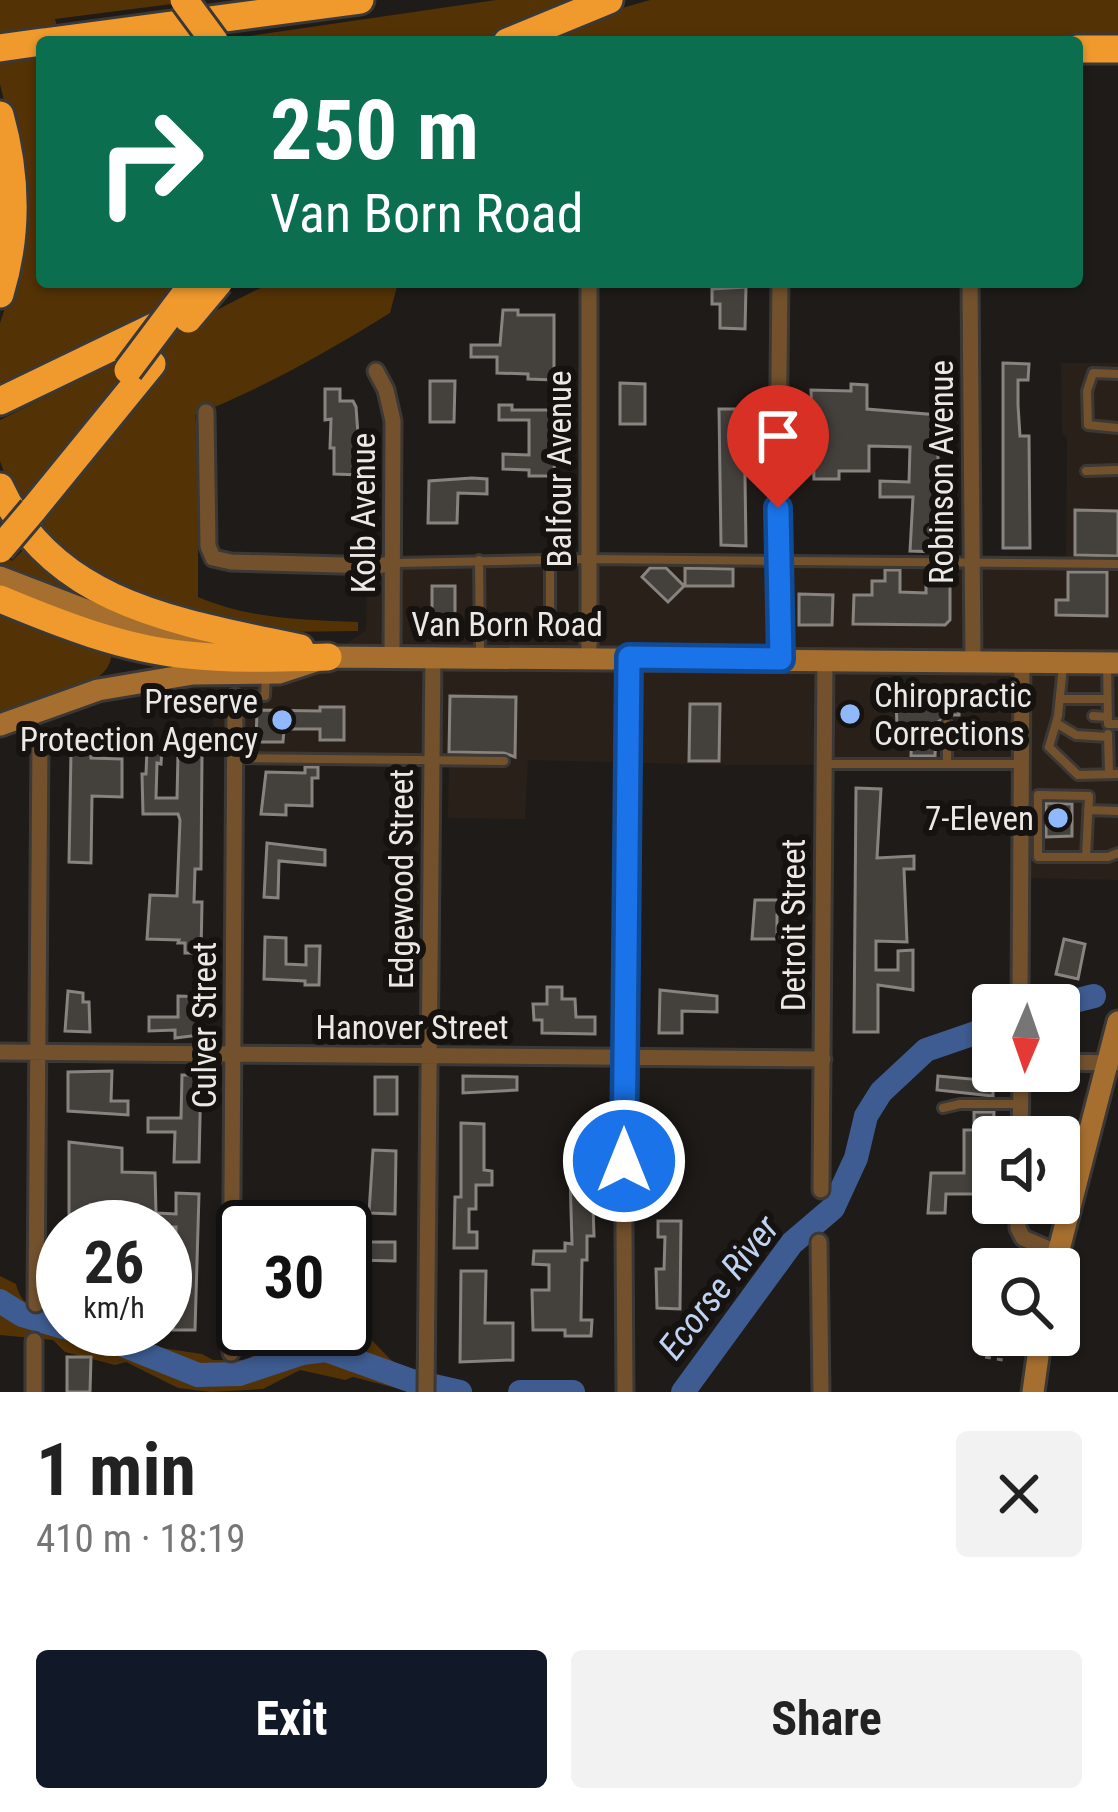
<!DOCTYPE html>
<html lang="en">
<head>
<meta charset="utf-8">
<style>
  body { margin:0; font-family:"Roboto Condensed",sans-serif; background:#f2f2f2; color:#222; height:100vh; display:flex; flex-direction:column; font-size:45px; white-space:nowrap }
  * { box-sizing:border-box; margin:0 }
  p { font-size:39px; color:#767676 }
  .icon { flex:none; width:66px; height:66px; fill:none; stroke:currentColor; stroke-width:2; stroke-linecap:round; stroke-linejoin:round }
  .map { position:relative; height:1392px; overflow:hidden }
  .drawer { display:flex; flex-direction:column; background:#fff; flex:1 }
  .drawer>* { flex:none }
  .top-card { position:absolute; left:36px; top:36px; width:1047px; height:252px; border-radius:12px; box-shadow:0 3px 9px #0004; background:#0b6e4f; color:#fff; overflow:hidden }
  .needle { width:78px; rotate:182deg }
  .controls { position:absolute; left:972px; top:984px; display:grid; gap:24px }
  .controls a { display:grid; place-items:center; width:108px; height:108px; border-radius:12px; background:#fff; box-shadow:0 3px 9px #0004; font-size:60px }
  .speed { position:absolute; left:36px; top:1200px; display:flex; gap:24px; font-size:60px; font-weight:700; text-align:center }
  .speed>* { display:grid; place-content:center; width:156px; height:156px; border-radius:50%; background:#fff; box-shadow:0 3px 9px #0004; line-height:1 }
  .speed small { font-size:30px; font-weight:400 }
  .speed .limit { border:6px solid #111; border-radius:18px; background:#fff; color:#111 }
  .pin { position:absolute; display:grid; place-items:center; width:102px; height:102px; color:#fff; margin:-123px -51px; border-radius:50% 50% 50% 0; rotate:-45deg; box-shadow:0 0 12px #0007 }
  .pin .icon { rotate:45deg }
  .me { position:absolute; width:132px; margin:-66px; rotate:0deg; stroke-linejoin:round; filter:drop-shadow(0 0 9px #0008) }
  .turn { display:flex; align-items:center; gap:42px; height:252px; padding:0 36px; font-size:54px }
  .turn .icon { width:156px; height:156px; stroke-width:2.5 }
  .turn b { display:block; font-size:84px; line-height:102px }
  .round { display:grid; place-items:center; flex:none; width:126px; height:126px; border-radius:12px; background:#f2f2f2 }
  .headline { display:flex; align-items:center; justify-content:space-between; height:204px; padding:0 36px }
  h1 { font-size:72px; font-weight:700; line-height:90px }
  .primary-button { display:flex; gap:24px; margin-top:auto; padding:24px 36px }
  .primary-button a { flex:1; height:138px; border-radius:12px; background:#111827; color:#fff; font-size:48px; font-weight:700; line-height:138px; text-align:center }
  .primary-button a+a { background:#f2f2f2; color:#222 }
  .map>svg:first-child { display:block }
  .built { fill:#292119 }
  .green { fill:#533206 }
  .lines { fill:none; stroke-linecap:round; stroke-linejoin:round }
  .river { stroke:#3e5c91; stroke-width:24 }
  .building { fill:#44413d; stroke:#88837f; stroke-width:3 }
  .lane-casing { stroke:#3b3835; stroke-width:14 }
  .street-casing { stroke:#3b3835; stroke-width:21 }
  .secondary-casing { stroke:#3b3835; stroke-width:27 }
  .highway-casing { stroke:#3b3835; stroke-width:33 }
  .path { stroke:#797673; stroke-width:3; stroke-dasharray:6 6; stroke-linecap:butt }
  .lane { stroke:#73512d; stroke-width:8 }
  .street { stroke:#73512d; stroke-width:15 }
  .secondary { stroke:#a66f30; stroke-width:21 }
  .highway { stroke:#f09a2e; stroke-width:27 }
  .highway-bridge-casing { stroke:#3b3835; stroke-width:33; stroke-linecap:butt }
  .highway-bridge { stroke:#f09a2e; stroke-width:27 }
  .route-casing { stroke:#114b97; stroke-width:30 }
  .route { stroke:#1a73e8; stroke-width:21 }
  .poi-dot { fill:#90b8fd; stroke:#15120f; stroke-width:4.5 }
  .labels { text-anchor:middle; stroke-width:12; stroke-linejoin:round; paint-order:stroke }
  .street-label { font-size:33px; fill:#ebe8e6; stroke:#15120f }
  .poi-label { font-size:33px; fill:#ebe8e6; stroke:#15120f; text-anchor:end }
  .water-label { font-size:36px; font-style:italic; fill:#c0d3f3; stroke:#15120f }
</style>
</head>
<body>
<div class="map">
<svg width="1118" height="1392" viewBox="0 0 1118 1392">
  <rect width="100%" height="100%" fill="#1e1b18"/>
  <path class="built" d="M1061,363H1118V880L1020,878L1021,764L726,765L528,760L525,819L448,818L449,763L235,758L214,735L211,687L328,657L366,630L367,558L1066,565L1067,436L1062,435Z"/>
  <path class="green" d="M0,0H203L55,19L61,42H42V282H217L0,390V323L23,254L20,167L0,84Z
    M496,0H583L486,42H208Z
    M650,0H1118V40L530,42L577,21Z
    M272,282H412L397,286L390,313C327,352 264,388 195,415L198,441V597C250,619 302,620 358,622V631L281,632L233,626L89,578L16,506L0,461V420Z
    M26,547L110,604C111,622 115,645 110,662C101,690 27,707 0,717V550L12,561Z
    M0,1276L16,1284C22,1309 39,1311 63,1312V1329H123L149,1346L202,1354L213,1360H247L269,1342L277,1343L284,1338L288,1341L365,1333L390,1359L412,1375L411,1392L353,1377L345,1380L300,1370L263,1389L211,1392L178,1388L126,1362L115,1365L65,1352L53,1340L0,1335Z"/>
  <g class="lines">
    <path class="river" d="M1058,1005L1094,996
      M0,1301L22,1315L63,1327
      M70,1329L103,1337L198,1375L239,1374L302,1353L326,1350L412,1381L460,1392
      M520,1392H573
      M683,1392L792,1243L833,1208L856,1158L866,1116L881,1092L926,1050L993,1027"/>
  </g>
  <path class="building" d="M746,287L745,329L720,328V304H712V289Z
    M503,310H518V315H554V380L528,379V374L497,373V357H471V345H500Z
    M1003,363L1029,364L1028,380H1018V405L1020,436H1029L1030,548H1003Z
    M430,381H455L454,422H430Z
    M620,383L645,384V424H620Z
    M851,384L867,385V409L938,415V552L910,551L913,497H880V481L909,482L910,447L869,446V471H839V479H814L811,390L851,391Z
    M325,389H340V401H353L356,407L361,475L334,474V448H330L331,419L325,420Z
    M499,405H512V410H556L554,476H529V470L503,469V454L529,455V420H499Z
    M719,409H744L746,546L721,545Z
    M472,478L487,479V494L458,493L457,523H428L429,481Z
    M1075,510L1118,511V556L1075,555Z
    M650,568H666L684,586L668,602L642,577Z
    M685,568L733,569V586H685Z
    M885,570H900V592L926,593V582H950V620L945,625L853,624L854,595H872V581H885Z
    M1068,572H1107V616L1056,615V600H1068Z
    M432,586H455V620L432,621Z
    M799,594L833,595L832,625H799Z
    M450,696L516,697L515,757L504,753L449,752Z
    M896,698H959V715H949L936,723L935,756H911L912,727H897Z
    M720,704L719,761H689L690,704Z
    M320,707H344V740H320V729H284L283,742H256L257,710L320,711Z
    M147,749L162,750L161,764L157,763L156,798H177L178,754L202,755L201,869H195L194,902H202L201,953H185V943H178L179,940L147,939L150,895L177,896L180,820L178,814H143L142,774H146Z
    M71,752L91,753V758L122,759V797L92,796L91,863L69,862Z
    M305,767H318V778H312V806L286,805V815L261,814L266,772L305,773Z
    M856,788L881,789L877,858L914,856V869H904L907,942L876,941V970H898V951L913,950V990L878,985V1032H854Z
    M1046,803L1072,804V836L1046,837Z
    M267,843L325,850V865L279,861L278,898L264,897Z
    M755,900H790V915H777V939H752Z
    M265,937L286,938V964L306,965V946H320L319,985H305V981L264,979Z
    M1064,939L1085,944L1078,979L1056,974Z
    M547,987H562V999H575L576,1017H595V1034L542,1033V1020H534L533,1004H547Z
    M660,990L717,996V1012L682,1011V1033H659Z
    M68,991L83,993V1002H89L90,1032L65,1031Z
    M178,996L203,997L200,1035L175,1038V1030L149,1031V1017H178Z
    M112,1071L111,1101H128V1115L68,1111V1072Z
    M182,1075H201L199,1162H174L175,1132H148V1118H181Z
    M463,1076L517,1077V1090L463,1093Z
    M938,1076L993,1081V1096L937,1090Z
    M375,1077H397V1114H375Z
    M974,1112H994L990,1194H946L945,1213H928L931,1173H964V1130H974Z
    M461,1123L484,1124V1170L492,1171V1185H476V1209H469V1232H477V1248H454L455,1197H461Z
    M69,1142L122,1148V1172L155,1173L156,1213L176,1214V1193L199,1194L195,1330H173L176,1227H69Z
    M373,1150L396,1151L395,1214L369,1213Z
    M570,1175L592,1176L594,1236H587V1260H582L581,1320H592L591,1336H565V1330H533L532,1290H549V1265L533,1264L534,1251H565V1243L572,1244Z
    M658,1221H681L680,1309L657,1308L656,1269H664L665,1237H658Z
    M345,1242H395V1261L356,1260V1255H345Z
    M461,1271H486L485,1323H513V1360L460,1362Z
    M67,1357H91L90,1392H67Z"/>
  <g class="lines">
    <g class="lane-casing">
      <path id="lane" d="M1118,374L1093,373L1087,391L1088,425L1118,428
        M1086,471L1118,470
        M479,560L480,654
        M396,563L589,559L1118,564
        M550,613V559
        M1107,664L1108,724H1118
        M236,697L265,696L266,675
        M1061,699H1107
        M1093,716L1108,717
        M1056,723L1076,735L1108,737
        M1108,734L1109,774
        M1049,747L1058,716L1063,666
        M1049,747L1078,775L1118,774
        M236,758L504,761
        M825,764H1020
        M947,764V724
        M1088,810L1118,811
        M1086,857L1089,796L1038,795V857H1108L1118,853
        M943,1108L960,1104H1019"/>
    </g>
    <g class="street-casing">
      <path id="street" d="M589,282V657
        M780,282L777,553L781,659
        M970,282L973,661
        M376,371L386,390L393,421L392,657
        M206,412L208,546L213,558L231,562L378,566L394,563
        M1020,993L1022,661
        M0,1052L823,1059
        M1059,1062L1116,1063
        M1020,1137L1021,1080L1025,1071
        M821,1190L825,659
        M1018,1203V1228L1023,1238L1058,1253
        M819,1242L821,1392
        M36,1304L40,737
        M231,1353L235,697
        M34,1392V1341
        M426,1392L433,655
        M625,1392L623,1071L629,657"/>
    </g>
    <g class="secondary-casing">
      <path id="secondary" d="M0,577L120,623L223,643
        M0,725L98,690L193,674L279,673L328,657L1118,663
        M1054,1269L1118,1022
        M1033,1392L1041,1335"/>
    </g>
    <g class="highway-casing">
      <path id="highway" d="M45,42L360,0
        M507,42L609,0
        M0,48L42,42
        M1077,49H1118
        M0,115C17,175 18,235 0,294
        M0,401L168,320
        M0,487C54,606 185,623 300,648
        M33,510L152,364
        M0,599C60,624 123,649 188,655C235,660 281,658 328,657"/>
    </g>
    <path class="path" d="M427,631L428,623
      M985,1357L1003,1360"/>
    <use href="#lane" class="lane"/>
    <use href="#street" class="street"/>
    <use href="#secondary" class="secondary"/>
    <use href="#highway" class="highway"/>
    <g class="highway-bridge-casing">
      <path id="highway-bridge" d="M184,0L215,42
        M188,319L219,282
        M128,370L194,282
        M0,549L33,510"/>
    </g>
    <use href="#highway-bridge" class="highway-bridge"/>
  </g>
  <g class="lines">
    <g class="route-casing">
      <path id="route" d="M624,1161L629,657L781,659L778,508"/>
    </g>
    <use href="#route" class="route"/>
  </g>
  <g class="poi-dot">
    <circle cx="850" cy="714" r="12"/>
    <circle cx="282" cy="720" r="12"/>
    <circle cx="1058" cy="818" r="12"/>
  </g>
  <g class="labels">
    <g class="street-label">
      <text transform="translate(559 469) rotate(-90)" y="12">Balfour Avenue</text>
      <text transform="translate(941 472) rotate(-90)" y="12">Robinson Avenue</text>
      <text transform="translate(363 513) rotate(-90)" y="12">Kolb Avenue</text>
      <text x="507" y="636">Van Born Road</text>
      <text transform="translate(401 879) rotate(-90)" y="12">Edgewood Street</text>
      <text transform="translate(793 925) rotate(-90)" y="12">Detroit Street</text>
      <text transform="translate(204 1025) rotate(-90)" y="12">Culver Street</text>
      <text x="412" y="1039">Hanover Street</text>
    </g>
    <g class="poi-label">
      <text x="874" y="707" text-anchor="start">Chiropractic<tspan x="874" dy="38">Corrections</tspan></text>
      <text x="258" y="713">Preserve<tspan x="258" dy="38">Protection Agency</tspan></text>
      <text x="1034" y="830">7-Eleven</text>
    </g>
    <g class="water-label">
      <text transform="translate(718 1287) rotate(-52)" y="13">Ecorse River</text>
    </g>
  </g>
</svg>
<div class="controls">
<a><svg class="needle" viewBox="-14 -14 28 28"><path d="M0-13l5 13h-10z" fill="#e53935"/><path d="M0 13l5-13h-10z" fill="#767676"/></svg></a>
<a><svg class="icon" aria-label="sound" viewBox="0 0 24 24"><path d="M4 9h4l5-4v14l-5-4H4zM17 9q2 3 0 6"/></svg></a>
<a><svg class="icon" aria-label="search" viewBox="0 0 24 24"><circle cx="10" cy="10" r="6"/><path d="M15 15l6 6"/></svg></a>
</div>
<div class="speed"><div>26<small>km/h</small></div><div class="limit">30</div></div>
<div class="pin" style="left:778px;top:508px;background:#d93025"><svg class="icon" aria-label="arrive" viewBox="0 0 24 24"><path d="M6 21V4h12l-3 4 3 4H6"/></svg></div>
<svg class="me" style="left:624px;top:1161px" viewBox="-20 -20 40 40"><circle r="17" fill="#1a73e8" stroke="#fff" stroke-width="3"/><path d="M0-11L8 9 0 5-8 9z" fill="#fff"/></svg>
<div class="top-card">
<div class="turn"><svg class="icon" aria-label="right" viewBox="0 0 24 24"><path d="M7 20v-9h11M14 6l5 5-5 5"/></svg><div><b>250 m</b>Van Born Road</div></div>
</div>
</div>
<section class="drawer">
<div class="headline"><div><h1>1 min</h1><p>410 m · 18:19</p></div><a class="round"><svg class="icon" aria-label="close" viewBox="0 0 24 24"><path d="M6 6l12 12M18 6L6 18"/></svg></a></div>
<div class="primary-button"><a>Exit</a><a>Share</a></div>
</section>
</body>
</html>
